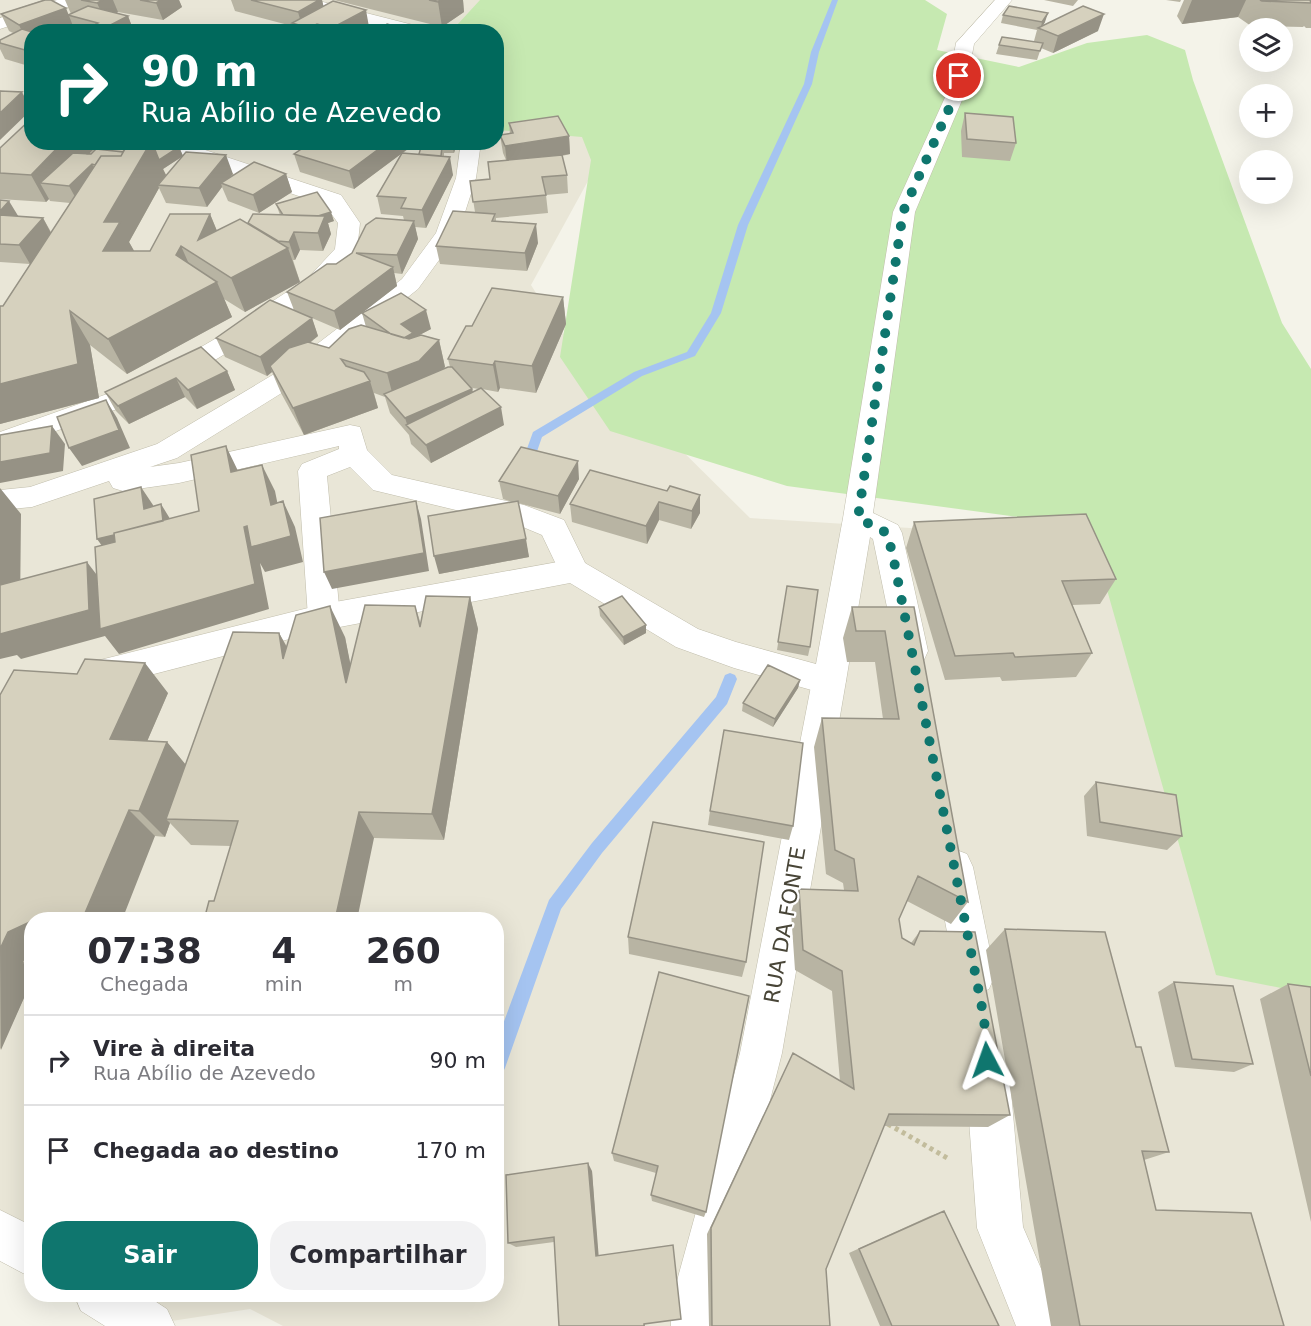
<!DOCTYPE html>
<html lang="pt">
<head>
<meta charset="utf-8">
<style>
  body { margin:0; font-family:"DejaVu Sans",sans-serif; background:#f2f2f3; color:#2b2b33; height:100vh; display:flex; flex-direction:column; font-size:22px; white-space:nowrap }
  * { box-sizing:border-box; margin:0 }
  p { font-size:20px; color:#7c7c81 }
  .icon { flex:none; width:33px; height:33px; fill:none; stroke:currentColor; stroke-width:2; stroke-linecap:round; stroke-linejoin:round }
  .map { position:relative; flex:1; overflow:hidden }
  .panel { position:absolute; left:24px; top:912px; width:480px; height:390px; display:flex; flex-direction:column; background:#fff; border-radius:24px; box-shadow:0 6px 24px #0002 }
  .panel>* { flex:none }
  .top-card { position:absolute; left:24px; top:24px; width:480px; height:126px; border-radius:24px; box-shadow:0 6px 24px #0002; background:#00695c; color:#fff; overflow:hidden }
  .fabs { position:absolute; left:1239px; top:18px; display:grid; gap:12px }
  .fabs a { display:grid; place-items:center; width:54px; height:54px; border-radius:50%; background:#fff; box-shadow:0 6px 24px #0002; font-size:30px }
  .pin { position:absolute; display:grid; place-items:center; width:51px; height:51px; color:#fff; margin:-26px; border:3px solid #fff; border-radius:50%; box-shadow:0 2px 6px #0007 }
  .me { position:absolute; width:66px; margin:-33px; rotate:356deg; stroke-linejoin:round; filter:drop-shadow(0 0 4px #0008) }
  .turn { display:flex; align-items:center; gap:21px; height:126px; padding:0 18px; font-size:27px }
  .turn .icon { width:78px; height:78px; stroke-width:2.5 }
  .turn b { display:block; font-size:42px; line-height:51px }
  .eta { display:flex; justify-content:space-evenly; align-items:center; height:102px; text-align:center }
  .eta b { font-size:36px; font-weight:700; line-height:42px }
  .button { display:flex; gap:12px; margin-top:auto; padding:12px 18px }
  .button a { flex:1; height:69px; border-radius:24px; background:#0f766e; color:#fff; font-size:24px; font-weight:700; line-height:69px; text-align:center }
  .button a+a { background:#f2f2f3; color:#2b2b33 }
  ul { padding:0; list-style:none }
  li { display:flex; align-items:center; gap:18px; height:90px; padding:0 18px; border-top:2px solid #e1e1e2 }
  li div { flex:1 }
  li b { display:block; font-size:22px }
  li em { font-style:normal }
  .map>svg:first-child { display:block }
  .residential { fill:#e9e6d7 }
  .green { fill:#c6e9b1 }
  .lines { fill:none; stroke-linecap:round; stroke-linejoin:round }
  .stream { fill:#a5c4f1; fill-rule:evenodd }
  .pedestrian-casing { stroke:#c0bdab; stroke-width:1 }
  .minor-casing { stroke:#c0bdab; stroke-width:1 }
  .tertiary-casing { stroke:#c0bdab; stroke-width:1 }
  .path { stroke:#c2bc9c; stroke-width:5; stroke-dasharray:4 4; stroke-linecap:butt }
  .pedestrian { fill:#fff; fill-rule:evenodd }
  .minor { fill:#fff; fill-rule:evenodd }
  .tertiary { fill:#fff; fill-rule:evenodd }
  .wall { fill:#b8b4a3; fill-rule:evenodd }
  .shaded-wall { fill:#969285 }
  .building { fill:#d6d1be; stroke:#969285; stroke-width:1.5 }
  .route { stroke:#0f766e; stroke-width:10; stroke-dasharray:0 18 }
  .labels { text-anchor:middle; stroke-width:4.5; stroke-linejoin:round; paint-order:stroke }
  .street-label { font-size:21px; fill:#484537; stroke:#fff }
</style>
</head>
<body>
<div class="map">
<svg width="1311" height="1326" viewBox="0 0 1311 1326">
  <rect width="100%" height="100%" fill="#f4f3e9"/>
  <path class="residential" d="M0,0H485L458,29V31L32,32V142H496L497,124L593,123L594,170L531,285L558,328L750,518L1085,539L1311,864V1326H283L250,1309L152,1324L104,1295L496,1294V920H32L31,1250L0,1230Z"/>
  <path class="green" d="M480,0H925L947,14L937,50L1019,67L1087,43L1147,35L1185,50L1193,80L1282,323L1311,369V994L1216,975L1098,558L1063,523L787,486L610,431L560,357L591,160L582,137L498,130L496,32L466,31L457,25Z"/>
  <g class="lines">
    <path class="stream" d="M832,0H838L819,52L812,84L748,225L721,313L695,356L642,376L542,437L534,460H526L524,457L533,432L634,372L687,352L711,313L738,225L804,84L811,52Z
      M730,673L735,675L737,679L727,704L602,853L561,909L505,1068L502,1074L496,1077V1043L549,900L592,843L716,697L725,675Z"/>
    <g class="pedestrian-casing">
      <path id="pedestrian" d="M0,1210L32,1226V1278L0,1261Z
        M74,1294H144L167,1309L175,1326H105L81,1311Z"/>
    </g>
    <g class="minor-casing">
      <path id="minor" d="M288,0H315L425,28L427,32H397L290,4Z
        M0,91L32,98V110L0,103Z
        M149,142H181L341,195L360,223L357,251L324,288L238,346L159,394L0,451V432L141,382L220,336L308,278L335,249L338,223L325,205L152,146Z
        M461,142H481L476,178L458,234L418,289L309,376L177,458L150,467L179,463L350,425L360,427L367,450L392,475L524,505L564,520L589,571L585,579L574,583L563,579L542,535L518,525L373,490L350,467L327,476L340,617L335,626L324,630L313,626L308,617L298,471L302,464L339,449V446L179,483L123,491L113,488L109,481L32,507L0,510V490L30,487L157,444L291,364L402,279L436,233L456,178Z
        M829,667L841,671L846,681L782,1053L718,1306L721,1326H671L670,1306L740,1053L812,681L817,671Z"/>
    </g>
    <g class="tertiary-casing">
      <path id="tertiary" d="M55,0H79L77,4L0,29V18Z
        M995,0H1012L974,44L965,93L915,212L873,513L898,525L902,533L928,651L924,660L912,664L900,660L896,651L873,539L870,537L846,681L841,691L829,695L734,668L676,647L570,583L324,630L100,688L88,684L83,674L88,664L100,660L324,604L574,559L585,563L698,629L736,642L816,664L843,518L893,212L947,93L956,43Z
        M954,849L967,854L973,867L995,975L989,989L975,995L961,989L955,975L935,867L941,854Z
        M988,1058L1003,1065L1010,1080L1023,1227L1066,1326H1016L977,1228L966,1080L973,1065Z"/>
    </g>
    <path class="path" d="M888,1124L949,1159"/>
    <use href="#pedestrian" class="pedestrian"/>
    <use href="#minor" class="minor"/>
    <use href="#tertiary" class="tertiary"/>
  </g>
  <path class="wall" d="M43,0H57L53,1L69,15L71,14L65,0H179L182,7L163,20L118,12L116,13L128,16L134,32H76L73,26L32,32V67L5,59L0,49V40L13,33L9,31L1,14Z
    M231,0H322L323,6L369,27L361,32H294L292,26L235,11Z
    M334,0H463L464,12L442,27Z
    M1044,0H1078L1073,6Z
    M1166,0H1181L1180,2Z
    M1184,0H1311V28H1306L1304,26L1303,27L1251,26L1238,17L1182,24L1177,16Z
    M1003,15L1045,22L1043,25L1098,31L1053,53L1041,48L1037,60L996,54L999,45L1034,41L1037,30L1001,23Z
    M965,113L1016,143L1010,161L962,157L961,131Z
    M509,123L569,136L570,154L562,156L567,175L568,193L546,195L548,213L496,218V221L538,243L527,271L440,264L436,246L475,212L470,181L490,179L506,160L503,153L500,135L510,134Z
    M32,142L179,147L183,156L163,169L166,175L233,174L230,177L286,174L292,192L259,213L228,201L222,187L207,207L166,203L159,188L129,242L134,251H150L210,214L217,231L280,215L276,204L334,221L328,223L331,234L323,251L300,250L295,260H293L300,282L245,312L224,299L232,317L127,374L90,345L99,398L0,424V306H3L32,261L30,264L0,262V200L18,216L43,218L51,232L70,203L50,201L49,199L46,202L0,199V148Z
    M417,142L403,153L419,154L430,147L429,144L457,142L454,153H444V156L453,175L426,228L415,227L418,239L402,274L394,273L397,286L340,330L312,318L318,336L310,343L329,348L366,327L362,313L431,329L417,336L439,340L445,367L443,369L450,367L448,359L472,326L563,297L566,324L536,393L500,388L498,392L482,389L504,425L431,463L411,444L409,435L390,413L385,397L374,393L378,408L304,435L281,393L272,372L267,376L225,357L216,338L294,310L287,292L336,264L404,220L403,216L381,214L377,196L401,154L354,189L300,172L294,154ZM472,388L479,389L473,392Z
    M201,347L227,371L235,390L197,409L185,397L129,424L116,411L105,392Z
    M590,470L700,513L691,529L659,520L647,544L572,522L570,504Z
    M579,479L560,514L518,503L529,557L439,574L512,502L503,499L499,481Z
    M914,522L1116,579L1100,604L1072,605L1092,653L1076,677L1002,681L1000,677L945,680L906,548Z
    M787,586L810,647L808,656L777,650Z
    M470,597L478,629L444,840L374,838L214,901L231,846L191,845L170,823L165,837L155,836L32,920V980L0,1050V695L168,693L147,741L167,742L186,765L279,633L287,647L345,637L350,664L415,606L421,624Z
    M599,607L646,633L624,645L600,616Z
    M852,607H914L968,902L951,924L907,901L899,919L902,938L911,943L920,931L1010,1115L988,1127L884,1126L826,1269L830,1326H709L707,1234L793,1053L840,1081L832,991L795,970L791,912L799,889L844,890L843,883L826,874L814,747L822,718L883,719L875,662H847L843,638Z
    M800,680L798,688L773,727L742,711L743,703Z
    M1096,782L1182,836L1167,850L1087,836L1084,796Z
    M710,811L793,826L789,840L708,825Z
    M1005,929L1136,1047L1169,1152L1144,1160L1156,1210L1284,1326H1051L986,950Z
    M628,937L746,962L742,977L629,954Z
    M659,972L706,1212L704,1217L652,1201L651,1195L656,1173L614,1161L612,1153Z
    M1174,982L1253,1064L1234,1072L1175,1067L1158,992Z
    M1288,984L1311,987V1222L1260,999Z
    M592,1171L598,1256L645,1324V1326H559L554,1242L516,1247L508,1243Z
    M944,1211L999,1326H880L849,1253L930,1216Z"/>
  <path class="shaded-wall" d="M103,0H113L118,12L105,20L97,3Z
    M161,0H179L182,7L163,20L156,3Z
    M319,0H322L326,16L302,26L298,12Z
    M442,0H463L464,12L442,27L438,2Z
    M1192,0H1246L1238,17L1182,24Z
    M66,8L73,26L56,32H32L27,42L19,25Z
    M366,10L369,27L361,32H333L332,28Z
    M1048,13L1045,22L1040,31L1042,22Z
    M1104,14L1098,31L1053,53L1058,36Z
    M128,16L134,32H97Z
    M317,24L319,32H310L309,28Z
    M22,92L31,110L0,140V113Z
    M569,136L570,154L507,164L505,146Z
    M63,142H101L89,156L40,183L49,199L46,202L31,175Z
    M151,142L179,147L183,156L163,169L166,175L158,185L159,188L129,242L137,256L103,251L104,222Z
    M388,142H417L354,189L349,171Z
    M453,142H457L454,153L452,144Z
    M226,155L233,174L224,184L221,183L222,187L207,207L199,188Z
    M450,157L453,175L426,228L422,210Z
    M92,164L101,183L79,204L69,186Z
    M286,174L292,192L259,213L253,195Z
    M9,201L20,219L0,222V211Z
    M331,212L334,221L328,223L331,234L323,251L318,233L294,232L300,250L295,260L289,242V224Z
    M210,214L224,248L198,240Z
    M43,218L53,237L30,264L19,245Z
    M414,221L418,239L402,274L397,255Z
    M536,224L538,243L527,271L525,253Z
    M181,246L196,280L176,255Z
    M288,248L300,282L245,312L231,278Z
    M393,267L397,286L340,330L334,311Z
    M217,282L232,317L127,374L108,339Z
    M563,297L566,324L536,393L532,366Z
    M426,310L431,329L414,338L405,359L401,324Z
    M70,311L90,345L99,398L0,424V384Z
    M312,318L318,336L273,371L270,366L272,372L267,376L260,357Z
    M439,340L445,367L426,388L394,400L387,373Z
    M495,361L500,388L498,392L493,365Z
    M227,371L235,390L197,409L188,390Z
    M176,378L185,397L129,424L118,406Z
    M370,381L378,408L304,435L293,408Z
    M472,389L476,407L408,427L405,418Z
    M106,400L117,418L130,448L82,466L69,448Z
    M501,407L504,425L431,463L426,445Z
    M52,426L65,444L63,471L0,483V462Z
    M226,446L239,473L231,472Z
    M578,461L579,479L560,514L558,496Z
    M262,465L275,491L283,531L271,505Z
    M141,487L153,505L155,524L161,504L172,522L110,557L97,539L144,509Z
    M0,488L21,514L20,610L0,589Z
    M700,495V513L691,529L692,511Z
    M283,501L295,527L303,562L265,572L260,563L269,609L119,654L105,636L21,659L17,655L0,659V632L87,562L106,587L244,527Z
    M416,501L421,519L429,571L332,589L324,572Z
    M659,502V520L647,544L646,526Z
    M526,539L529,557L439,574L434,556Z
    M470,597L478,629L444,840L432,814Z
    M330,606L345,637L360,712L346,683Z
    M646,625V633L624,645L623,637Z
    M279,633L296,664L283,659Z
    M145,663L168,693L136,767L110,739Z
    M800,680L798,688L773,727L775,719Z
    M167,742L190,770L166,819L170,823L165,837L139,811Z
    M129,810L155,836L122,920H82Z
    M359,812L374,838L357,920H335Z
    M43,915L51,920H34Z
    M32,921V963H22L32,968V980L1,1050L0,949L8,932Z
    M588,1163L592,1171L599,1260L596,1256Z"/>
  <path class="building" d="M45,0H51L66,8L19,25L1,14Z
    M81,0H103L97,3Z
    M140,0H161L156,3Z
    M251,0H319L298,12Z
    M429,0H442L438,2Z
    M1260,0H1310L1311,3L1262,1Z
    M333,1L366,10L332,28L317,24L309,28L292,23Z
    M88,6L128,16L97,32H82L98,23L68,15Z
    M1009,6L1048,13L1042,22L1003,15Z
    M1083,6L1104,14L1058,36L1038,28Z
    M387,24L404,29L399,32H376Z
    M22,29L32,32V52L0,43V40Z
    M1002,37L1043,43L1040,51L999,45Z
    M0,91L22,92L0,113Z
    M965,113L1013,117L1016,143L967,139Z
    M558,116L569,136L505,146L500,135L513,133L509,123Z
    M32,118V142H63L31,175L0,173V148Z
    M100,142H129L123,152L96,149L91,154H88Z
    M129,142H151L104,222H120L103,251H150L170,214H210L198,240L240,219L288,248L231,278L181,246L176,255L217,282L108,339L70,311L78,364L0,384V306H3L101,156H121Z
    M152,142H163L179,147L159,160Z
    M312,142H388L349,171L294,154Z
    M430,142H453L452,144H429Z
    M421,147H442L441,156L419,154Z
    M96,149L123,152L121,156H101L95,165L92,164L69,186L40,183L73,153L91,154Z
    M186,152L226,155L199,188L158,185Z
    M402,153L450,157L422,210L401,208L406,198L377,196Z
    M562,155L567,175L542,177L546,195L473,202L470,181L490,179L488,162Z
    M254,162L286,174L253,195L221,183Z
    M317,192L331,212L318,216L283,215L276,204Z
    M0,200L9,201L0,211Z
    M453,211L495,214L492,221L536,224L525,253L436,246Z
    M253,214L325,216L318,233L294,232L289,242L278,241L248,223Z
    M0,215L43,218L19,245L0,244Z
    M376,218L414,221L397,255L356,253L393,267L334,311L287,292L327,264H336L352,253L366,225Z
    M492,288L563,297L532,366L495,361L493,365L448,359L466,326H472Z
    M401,293L426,310L401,324L413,333L404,338L391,334L362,313Z
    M270,300L312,318L260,357L216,338Z
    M361,325L409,339L421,335L439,340L419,361L387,373L341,359L346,366L364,372L370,381L293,408L270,366L289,348L308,342L329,348L349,329Z
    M201,347L227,371L188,390L176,378L118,406L105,392Z
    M448,367H452L472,389L405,418L384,394Z
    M481,388L501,407L426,445L406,425Z
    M106,400L119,430L69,448L57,417Z
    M52,426L50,453L0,462V435Z
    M226,446L231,472L262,465L271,505L283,501L291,536L251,547L247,526L244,527L255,584L100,629L95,547L115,542L114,533L199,511L191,455Z
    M521,447L578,461L558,496L499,481Z
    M590,470L667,491L670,486L700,495L692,511L659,502L646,526L570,504Z
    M141,487L144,509L161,504L163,521L114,533V535L97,539L94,499Z
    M416,501L424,553L324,572L320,518Z
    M518,501L526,539L434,556L428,516Z
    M1086,514L1116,579L1062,581L1092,653L1015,657L1013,653L955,656L914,522Z
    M87,562L89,610L0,634V585Z
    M787,586L818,590L810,647L778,642Z
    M426,596L470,597L432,814L359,812L335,920H204L209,901H214L238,821L166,819L233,632L279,633L283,659L296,615L330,606L346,683L365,605L415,606L420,627Z
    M622,596L646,625L623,637L599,607Z
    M852,607H914L968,902L918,876L899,919L902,938L914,945L920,931L975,932L1010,1115L889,1114L826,1269L830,1326H712L711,1228L793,1053L854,1089L842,971L803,950L799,889L858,891L854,859L835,850L822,718L899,719L885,631H856Z
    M85,659L145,663L110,739L167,742L139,811L129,810L82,920H41L43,915L34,920H32V921L8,932L0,949V695L14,670L77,674Z
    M768,665L800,680L775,719L743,703Z
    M724,730L803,743L793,826L710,811Z
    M1096,782L1176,795L1182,836L1100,822Z
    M653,822L764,842L746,962L628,937Z
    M1005,929L1105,932L1136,1047H1141L1169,1152L1142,1151L1156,1210L1251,1213L1284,1326H1080Z
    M32,941V963H22Z
    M659,972L749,996L706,1212L651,1195L658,1166L612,1153Z
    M1174,982L1233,986L1253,1064L1192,1059Z
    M1288,984L1311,987V1076Z
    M588,1163L596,1256L673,1245L681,1319L644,1324V1326H559L554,1237L508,1243L506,1175Z
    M944,1211L999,1326H892L859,1249Z"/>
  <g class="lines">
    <path class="route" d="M959,76L956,93L903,212L858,518L887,533L893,556L984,1018L987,1060"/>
  </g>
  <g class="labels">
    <g class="street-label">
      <text transform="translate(785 925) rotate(-80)" y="7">RUA DA FONTE</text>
    </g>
  </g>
</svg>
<div class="fabs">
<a><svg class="icon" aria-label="layers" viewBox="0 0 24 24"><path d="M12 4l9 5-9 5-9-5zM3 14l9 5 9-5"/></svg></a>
<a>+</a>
<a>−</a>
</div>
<div class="pin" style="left:959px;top:76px;background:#d93025"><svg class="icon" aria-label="arrive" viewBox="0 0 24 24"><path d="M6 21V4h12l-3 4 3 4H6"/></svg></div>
<svg class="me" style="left:987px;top:1060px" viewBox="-20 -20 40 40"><path d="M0-17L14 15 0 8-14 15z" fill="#0f766e" stroke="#fff" stroke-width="4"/></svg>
<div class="top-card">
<div class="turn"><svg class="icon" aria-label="right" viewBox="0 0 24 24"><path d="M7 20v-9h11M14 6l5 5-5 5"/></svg><div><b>90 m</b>Rua Abílio de Azevedo</div></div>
</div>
<section class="panel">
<div class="eta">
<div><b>07:38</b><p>Chegada</p></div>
<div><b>4</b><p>min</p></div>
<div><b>260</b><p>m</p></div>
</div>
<ul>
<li><svg class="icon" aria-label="right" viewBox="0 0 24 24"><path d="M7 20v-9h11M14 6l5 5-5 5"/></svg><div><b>Vire à direita</b><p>Rua Abílio de Azevedo</p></div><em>90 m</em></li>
<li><svg class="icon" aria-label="arrive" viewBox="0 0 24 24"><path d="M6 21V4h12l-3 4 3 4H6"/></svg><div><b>Chegada ao destino</b></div><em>170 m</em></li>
</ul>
<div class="button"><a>Sair</a><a>Compartilhar</a></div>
</section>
</div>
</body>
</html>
